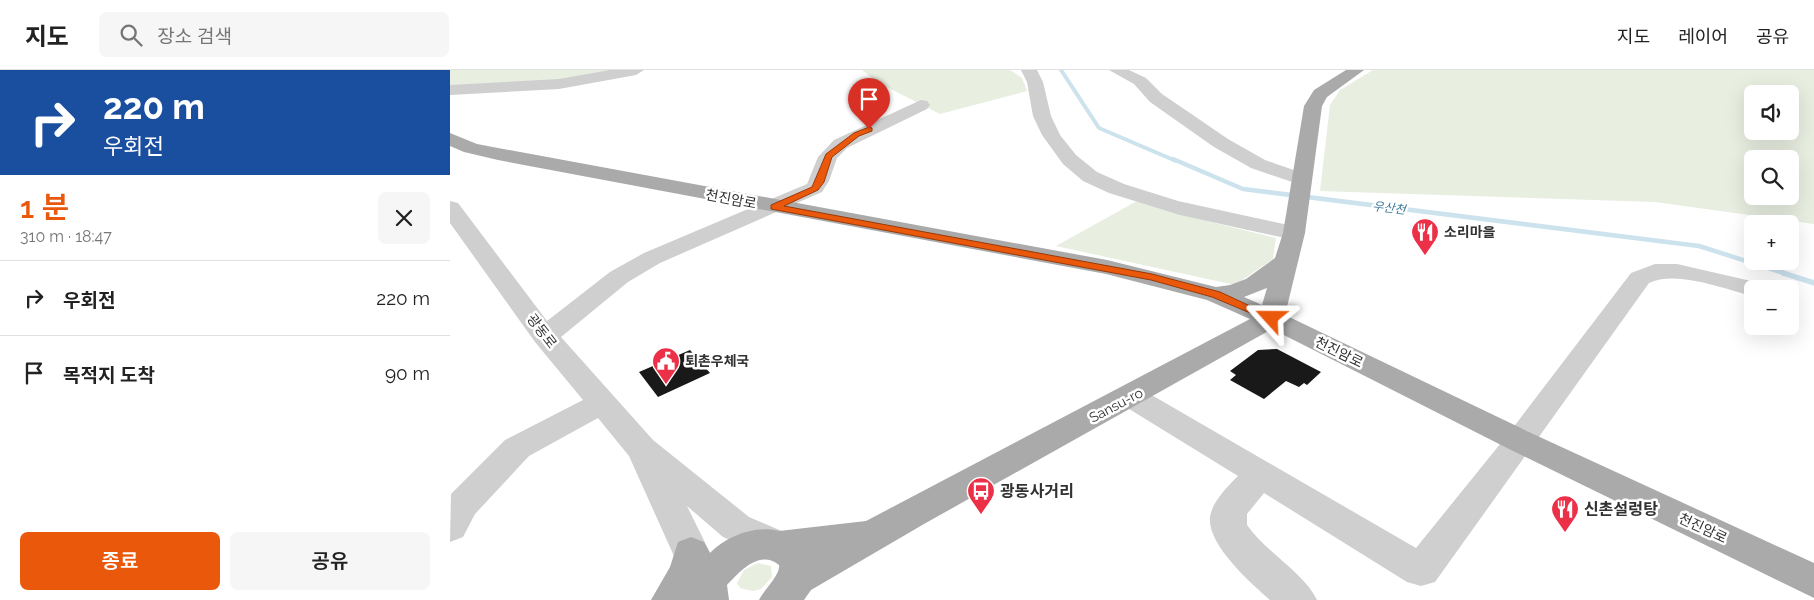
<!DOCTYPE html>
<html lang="ko">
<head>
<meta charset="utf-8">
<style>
  body { margin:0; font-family:Raleway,"Noto Sans KR",sans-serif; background:#f6f6f6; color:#222; height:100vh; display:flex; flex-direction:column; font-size:19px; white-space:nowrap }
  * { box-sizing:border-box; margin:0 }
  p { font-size:16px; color:#767676 }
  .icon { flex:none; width:28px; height:28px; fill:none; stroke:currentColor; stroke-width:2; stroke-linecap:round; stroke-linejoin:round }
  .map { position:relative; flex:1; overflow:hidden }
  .panel { display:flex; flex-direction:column; background:#fff; width:450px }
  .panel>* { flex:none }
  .guide { background:#1a4fa0; color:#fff; overflow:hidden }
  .fabs { position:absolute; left:1294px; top:15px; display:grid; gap:10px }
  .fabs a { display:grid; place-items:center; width:55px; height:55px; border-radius:8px; background:#fff; box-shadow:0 5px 20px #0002; font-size:25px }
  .pin { position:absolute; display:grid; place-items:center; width:42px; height:42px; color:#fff; margin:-51px -21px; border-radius:50% 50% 50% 0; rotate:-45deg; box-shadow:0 0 5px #0007 }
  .pin .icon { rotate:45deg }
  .me { position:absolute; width:55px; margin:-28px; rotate:294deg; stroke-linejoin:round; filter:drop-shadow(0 0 4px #0008) }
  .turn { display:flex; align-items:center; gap:18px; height:105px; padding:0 20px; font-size:22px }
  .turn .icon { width:65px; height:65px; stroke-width:2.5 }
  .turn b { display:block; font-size:35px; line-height:42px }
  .round { display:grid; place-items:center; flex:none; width:52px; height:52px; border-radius:8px; background:#f6f6f6 }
  .summary { display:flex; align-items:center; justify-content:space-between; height:85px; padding:0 20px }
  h1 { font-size:30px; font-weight:600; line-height:38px; color:#ea580c }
  .button { display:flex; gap:10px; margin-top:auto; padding:10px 20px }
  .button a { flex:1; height:58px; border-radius:8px; background:#ea580c; color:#fff; font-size:20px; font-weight:600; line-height:58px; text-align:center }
  .button a+a { background:#f6f6f6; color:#222 }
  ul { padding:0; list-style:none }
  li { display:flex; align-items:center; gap:15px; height:75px; padding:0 20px; border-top:1px solid #e0e0e0 }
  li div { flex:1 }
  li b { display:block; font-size:19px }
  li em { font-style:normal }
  header { display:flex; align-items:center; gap:30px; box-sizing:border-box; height:70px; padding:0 25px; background:#fff; border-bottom:1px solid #e0e0e0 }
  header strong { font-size:24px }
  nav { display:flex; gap:28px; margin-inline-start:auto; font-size:18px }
  .search { width:350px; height:45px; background:#f6f6f6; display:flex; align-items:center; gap:12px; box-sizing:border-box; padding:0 18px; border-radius:8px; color:#767676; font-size:19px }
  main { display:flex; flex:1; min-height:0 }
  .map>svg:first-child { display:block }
  .green { fill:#e8eee0; fill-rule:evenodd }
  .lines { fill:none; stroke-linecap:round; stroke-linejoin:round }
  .stream-far2 { stroke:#cce3ee; stroke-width:4 }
  .stream-far1 { stroke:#cce3ee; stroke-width:4.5 }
  .stream { stroke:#cce3ee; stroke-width:5.5 }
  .building { fill:#191919 }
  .minor { fill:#cfcfcf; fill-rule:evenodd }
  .major { fill:#aaa; fill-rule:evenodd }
  .route { fill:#ea580c; stroke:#983908 }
  .labels { text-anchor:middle; stroke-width:5; stroke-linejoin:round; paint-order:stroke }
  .far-water-label { font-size:12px; font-style:italic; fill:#3b7998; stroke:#fff }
  .street-label { font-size:14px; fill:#323232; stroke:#fff }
  .poi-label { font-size:14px; font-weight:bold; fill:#323232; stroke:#fff; text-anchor:start }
  .near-poi-label { font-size:16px; font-weight:bold; fill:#323232; stroke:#fff; text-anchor:start }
</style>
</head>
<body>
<header>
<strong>지도</strong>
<div class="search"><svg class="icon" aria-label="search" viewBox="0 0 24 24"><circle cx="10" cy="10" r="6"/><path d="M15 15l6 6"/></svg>장소 검색</div>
<nav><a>지도</a><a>레이어</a><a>공유</a></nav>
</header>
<main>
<section class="panel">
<div class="guide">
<div class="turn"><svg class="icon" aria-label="right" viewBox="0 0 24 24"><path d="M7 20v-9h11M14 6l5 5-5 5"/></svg><div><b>220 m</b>우회전</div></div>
</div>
<div class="summary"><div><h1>1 분</h1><p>310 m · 18:47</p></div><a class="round"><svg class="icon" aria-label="close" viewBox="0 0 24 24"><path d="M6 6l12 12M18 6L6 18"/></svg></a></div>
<ul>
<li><svg class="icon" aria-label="right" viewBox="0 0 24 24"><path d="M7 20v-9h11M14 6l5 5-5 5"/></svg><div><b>우회전</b></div><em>220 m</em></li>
<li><svg class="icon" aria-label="arrive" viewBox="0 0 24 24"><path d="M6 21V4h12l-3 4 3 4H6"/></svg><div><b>목적지 도착</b></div><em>90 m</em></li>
</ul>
<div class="button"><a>종료</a><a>공유</a></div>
</section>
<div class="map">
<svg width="1364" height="530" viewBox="0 0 1364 530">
  <rect width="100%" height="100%" fill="#fff"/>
  <path class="green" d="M0,0H169L74,19L0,22Z
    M412,0H560L572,8L577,21L490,44L427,12Z
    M923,0H1364V154L1205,132L870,121L880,35L890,20ZM1302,24H1340V61H1302ZM1302,89H1340V126H1302Z
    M687,131L757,151L826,168L823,189L785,215L606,176Z
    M308,493L321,496L322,507L311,519L303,521L290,518L287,513L294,500Z"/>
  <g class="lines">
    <path class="stream-far2" d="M611,0L649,58L726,91"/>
    <path class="stream-far1" d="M723,89L793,119L1249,176L1337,204"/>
    <path class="stream" d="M1333,203L1364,213"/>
  </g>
  <path class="building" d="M827,279L871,302L857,315L854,313L849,317L836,311L814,329L780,310L786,305L780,301L808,280Z
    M240,280L260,303L208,327L189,302Z"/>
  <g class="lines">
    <path class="minor" d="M160,0H194L186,5L109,19L0,25V15L109,9Z
      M571,0H587L593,12L601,46L610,65L626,85L647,102L674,114L728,131L852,158L855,163L852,168L844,170L730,145L659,123L633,111L613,94L592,65L583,46L577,12Z
      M659,0H679L696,8L712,24L778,69L815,90L858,105L861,109L858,113L851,115L801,98L764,77L700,32L684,14Z
      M471,30L477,31L480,35L477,39L397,78L387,88L379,111L372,122L210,193L178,212L111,267L203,370L299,447L334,462L339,473L334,484L321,488L273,467L237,436L270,503L265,515L251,519L237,515L179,386L148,348L79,386L25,444L13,467L0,472L1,424L55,370L133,330L85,272L0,153V131L8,133L97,251L160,202L194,183L357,114L368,87L384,70Z
      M1205,194H1227L1314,214L1318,219H1302V226C1274,219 1226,200 1199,213L985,512L971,516L957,512L814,423L797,444V455C816,482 855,504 867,530H820C801,513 757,475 760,447C762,432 777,417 788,406L671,334L667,327L671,320L682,317L693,320L966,478L1059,363L1181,203Z"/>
    <path class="major" d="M896,0H914L877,27L872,36L855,163L835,245L1081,363L1364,493V528L1059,379L822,259L474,454L361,520L354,530H309C314,520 331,504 329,495C310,479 290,501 277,515L279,530H201L220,497L228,472L241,467L254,472L260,483C277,466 305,455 329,461L416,451L800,249L757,230L656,204L48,90L14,82L0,76V63L27,74L48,78L657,190L766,217L780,215L796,209L825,188L833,163L854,36L864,20ZM817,218L812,235L794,227Z"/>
  </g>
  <path class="route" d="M419,57L422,58V61L409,66L382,87L374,112L368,120L334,136L702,204L770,222L826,248L821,251L817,250L762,227L701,210L321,139V135L362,117L376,84L404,63Z"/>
  <defs>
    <g id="restaurant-pin" transform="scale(1.4375)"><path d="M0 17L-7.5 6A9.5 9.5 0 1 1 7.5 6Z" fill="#ec3047" stroke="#fff"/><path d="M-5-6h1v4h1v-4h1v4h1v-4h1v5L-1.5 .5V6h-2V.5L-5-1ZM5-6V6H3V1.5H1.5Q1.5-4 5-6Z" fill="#fff"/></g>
    <g id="civic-pin" transform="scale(1.4375)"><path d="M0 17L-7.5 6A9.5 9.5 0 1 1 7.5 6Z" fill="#ec3047" stroke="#fff"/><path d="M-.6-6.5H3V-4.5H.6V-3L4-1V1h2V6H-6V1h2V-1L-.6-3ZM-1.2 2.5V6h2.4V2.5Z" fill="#fff"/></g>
    <g id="bus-pin" transform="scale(1.4375)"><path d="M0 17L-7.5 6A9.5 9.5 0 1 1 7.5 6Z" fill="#ec3047" stroke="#fff"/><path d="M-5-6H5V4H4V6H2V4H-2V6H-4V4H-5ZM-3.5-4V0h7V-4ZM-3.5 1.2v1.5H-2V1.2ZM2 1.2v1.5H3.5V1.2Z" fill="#fff"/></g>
  </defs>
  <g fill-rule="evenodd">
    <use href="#restaurant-pin" x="975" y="162"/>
    <use href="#civic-pin" x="216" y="291"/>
    <use href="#bus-pin" x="531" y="421"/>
    <use href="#restaurant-pin" x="1115" y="439"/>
  </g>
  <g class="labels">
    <g class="far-water-label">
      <text transform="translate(939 138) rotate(7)" y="4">우산천</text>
    </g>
    <g class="street-label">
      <text transform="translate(281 129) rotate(11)" y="5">천진암로</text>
      <text transform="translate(92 261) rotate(52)" y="5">광동로</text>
      <text transform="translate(889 282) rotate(26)" y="5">천진암로</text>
      <text transform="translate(666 335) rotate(-28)" y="5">Sansu-ro</text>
      <text transform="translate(1253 458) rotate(25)" y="5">천진암로</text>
    </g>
    <g class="poi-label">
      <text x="994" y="167">소리마을</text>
      <text x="235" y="296">퇴촌우체국</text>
    </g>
    <g class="near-poi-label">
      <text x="550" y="427">광동사거리</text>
      <text x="1134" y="445">신촌설렁탕</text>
    </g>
  </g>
</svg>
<div class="fabs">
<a><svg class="icon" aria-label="sound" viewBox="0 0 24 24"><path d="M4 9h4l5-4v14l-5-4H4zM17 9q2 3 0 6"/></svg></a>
<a><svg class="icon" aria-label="search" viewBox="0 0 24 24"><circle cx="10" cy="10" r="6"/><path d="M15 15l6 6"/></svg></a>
<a>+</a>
<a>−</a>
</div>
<div class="pin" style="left:419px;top:59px;background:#d93025"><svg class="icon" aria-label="arrive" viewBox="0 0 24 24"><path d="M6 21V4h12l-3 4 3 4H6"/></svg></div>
<svg class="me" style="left:821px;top:248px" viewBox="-20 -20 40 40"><path d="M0-17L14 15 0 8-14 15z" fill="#ea580c" stroke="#fff" stroke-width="4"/></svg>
</div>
</main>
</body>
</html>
